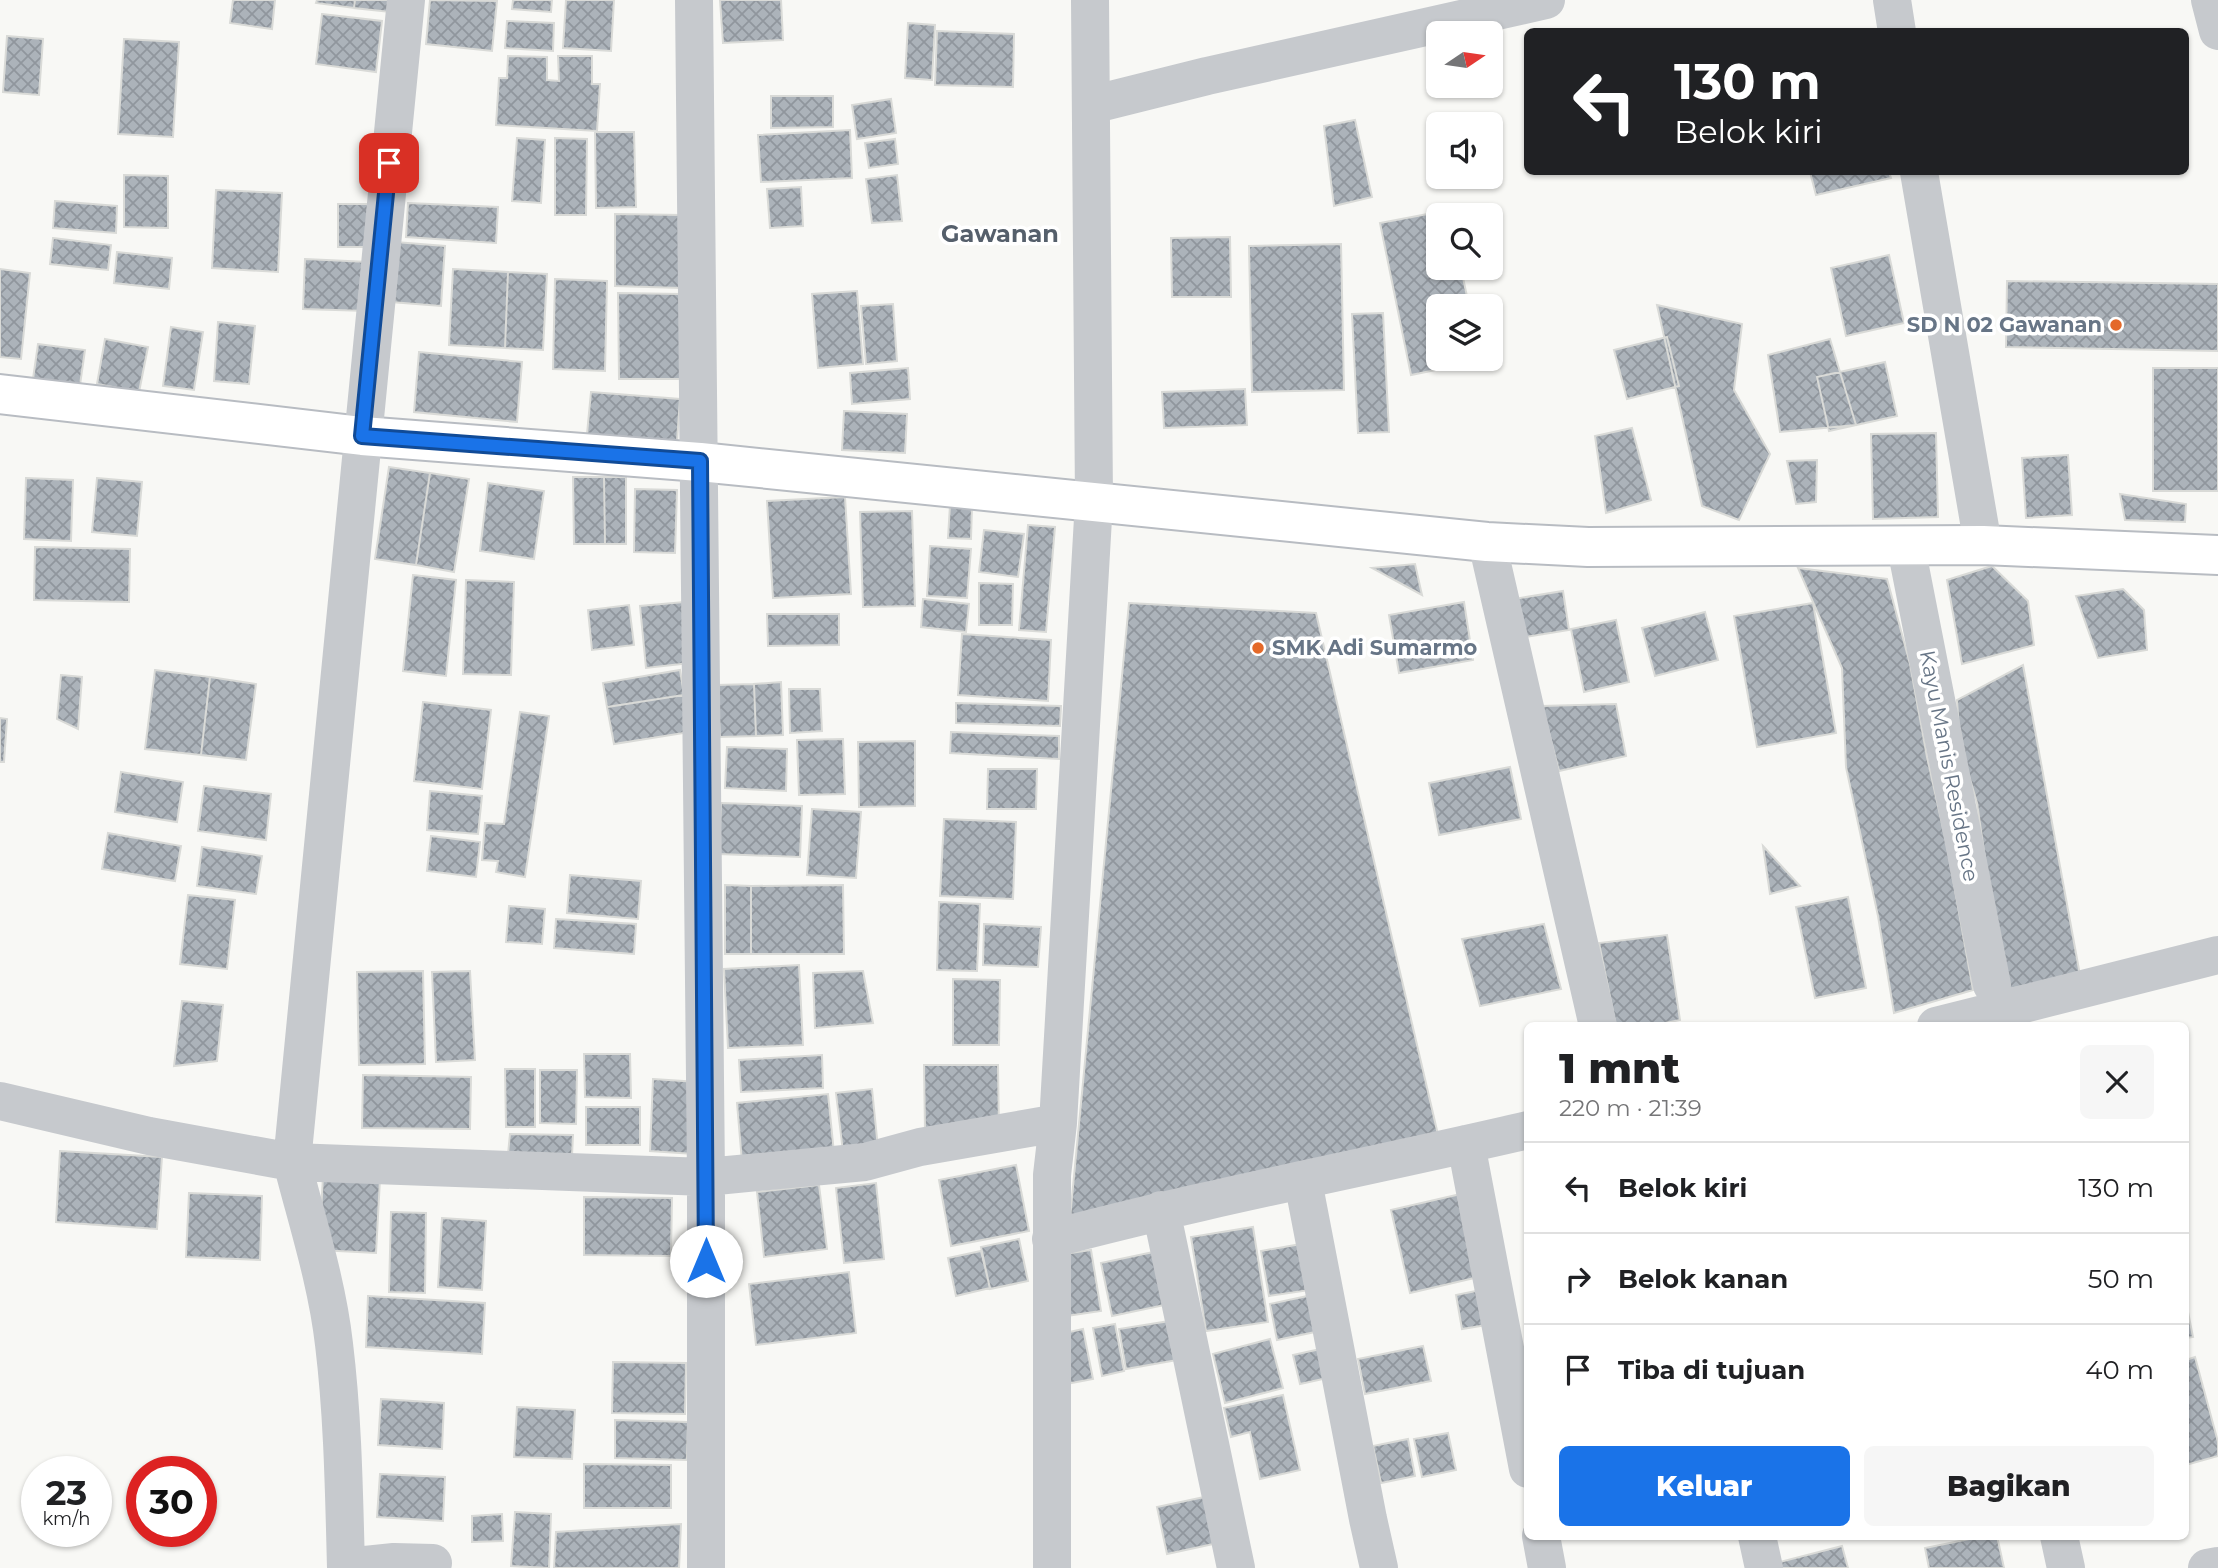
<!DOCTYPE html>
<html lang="id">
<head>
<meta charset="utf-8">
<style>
  body { margin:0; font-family:Montserrat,sans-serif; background:#f6f6f6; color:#202124; height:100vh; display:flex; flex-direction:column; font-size:26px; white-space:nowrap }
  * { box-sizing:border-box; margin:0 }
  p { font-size:23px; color:#757577 }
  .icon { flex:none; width:38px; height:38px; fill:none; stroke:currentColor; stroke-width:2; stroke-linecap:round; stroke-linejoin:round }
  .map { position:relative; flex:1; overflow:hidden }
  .sheet { position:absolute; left:1524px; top:1022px; width:665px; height:518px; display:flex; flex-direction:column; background:#fff; border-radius:10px; box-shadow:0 2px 5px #0004 }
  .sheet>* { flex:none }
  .hud { position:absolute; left:1524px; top:28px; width:665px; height:147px; border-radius:10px; box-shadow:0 2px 5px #0004; background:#202124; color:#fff; overflow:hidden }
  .needle { width:46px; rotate:77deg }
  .buttons { position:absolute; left:1426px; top:21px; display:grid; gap:14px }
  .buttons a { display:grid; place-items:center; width:77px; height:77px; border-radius:10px; background:#fff; box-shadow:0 2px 5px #0004; font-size:35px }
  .speed { position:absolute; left:21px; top:1456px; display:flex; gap:14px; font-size:35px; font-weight:700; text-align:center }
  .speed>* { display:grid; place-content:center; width:91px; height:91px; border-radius:50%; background:#fff; box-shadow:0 2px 5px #0004; line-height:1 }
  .speed small { font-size:18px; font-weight:400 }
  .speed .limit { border:10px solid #d22; background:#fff; color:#111 }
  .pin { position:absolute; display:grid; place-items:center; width:60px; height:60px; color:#fff; margin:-30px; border-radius:14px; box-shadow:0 4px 10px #0006 }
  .me { position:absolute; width:77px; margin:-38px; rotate:0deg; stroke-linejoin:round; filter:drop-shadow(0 0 5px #0008) }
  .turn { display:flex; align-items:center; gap:24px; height:147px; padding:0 35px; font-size:32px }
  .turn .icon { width:91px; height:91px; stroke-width:2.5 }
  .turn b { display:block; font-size:49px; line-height:60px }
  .round { display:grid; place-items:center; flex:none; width:74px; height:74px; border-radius:10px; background:#f6f6f6 }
  .overview { display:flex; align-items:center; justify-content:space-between; height:119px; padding:0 35px }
  h1 { font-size:42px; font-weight:800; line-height:52px }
  .primary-button { display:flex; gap:14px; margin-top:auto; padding:14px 35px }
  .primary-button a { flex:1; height:80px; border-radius:10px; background:#1a73e8; color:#fff; font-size:28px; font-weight:800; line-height:80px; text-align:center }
  .primary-button a+a { background:#f6f6f6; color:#202124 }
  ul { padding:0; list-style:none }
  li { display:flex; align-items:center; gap:21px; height:91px; padding:0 35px; border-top:2px solid #e0e0e0 }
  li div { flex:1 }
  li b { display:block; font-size:26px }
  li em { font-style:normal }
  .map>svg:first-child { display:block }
  .building { fill:url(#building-cross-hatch); stroke:#d9dad7; stroke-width:2 }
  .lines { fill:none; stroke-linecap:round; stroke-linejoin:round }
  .secondary-casing { stroke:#b8bcc2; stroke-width:42 }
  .street { stroke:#c6c9cd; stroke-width:38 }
  .secondary { stroke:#fff; stroke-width:38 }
  .route-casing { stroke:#114b97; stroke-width:18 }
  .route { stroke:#1a73e8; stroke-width:12 }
  .poi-dot { fill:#e46929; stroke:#fff; stroke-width:2.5 }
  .labels { text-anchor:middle; stroke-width:7; stroke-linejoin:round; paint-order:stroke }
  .poi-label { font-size:21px; font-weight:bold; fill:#677586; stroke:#fff; text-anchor:end }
  .street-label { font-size:21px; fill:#677586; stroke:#fff }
  .quarter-label { font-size:24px; font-weight:bold; fill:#555f6b; stroke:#fff }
</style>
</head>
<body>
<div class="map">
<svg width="2218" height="1568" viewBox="0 0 2218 1568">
  <defs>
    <pattern id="building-cross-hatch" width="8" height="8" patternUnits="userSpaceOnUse" patternTransform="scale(1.75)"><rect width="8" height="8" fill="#acb3ba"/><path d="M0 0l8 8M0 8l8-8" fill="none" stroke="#90969d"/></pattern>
  </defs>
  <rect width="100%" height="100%" fill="#f8f8f5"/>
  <path class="building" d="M233,0H275L272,29L230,23Z
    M317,0H355L354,8L316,3Z
    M355,0H392L390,12L354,8Z
    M430,0L497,1L492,51L426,44Z
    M513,0H552L551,12L512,9Z
    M566,0H614L611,51L563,48Z
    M720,0H781L783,40L723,43Z
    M322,14L382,21L376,72L316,64Z
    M507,21L554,23L553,51L505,48Z
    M908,23L935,25L932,80L905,78Z
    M937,31L1014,34L1013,87L935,85Z
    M7,36L43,39L39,95L3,92Z
    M124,39L179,42L173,137L118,134Z
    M508,56L547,57V80L559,81L558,56H592V84H600L597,131L496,125L499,78H507Z
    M771,96H833V127L771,128Z
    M891,99L896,133L857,139L852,105Z
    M1355,120L1372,197L1334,206L1324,126Z
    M850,130L852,178L761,182L758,135Z
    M595,132H634L636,207L596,208Z
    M517,138L545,140L541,203L512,201Z
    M555,138L587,139L586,215H555Z
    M895,139L898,164L869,168L865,143Z
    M1810,172H1889L1891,178L1816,195Z
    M124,175L168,176V228L124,227Z
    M897,175L902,221L872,223L866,179Z
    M801,187L803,226L770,228L767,189Z
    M216,190L282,193L278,272L212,268Z
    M55,201L117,206L116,233L53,228Z
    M408,203L498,207L496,243L406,237Z
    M338,204H371V247H338Z
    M1449,210L1450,215H1438V268H1461L1469,306H1438V359H1480V361L1411,375L1380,223Z
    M615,214L682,215L681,288L615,286Z
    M1230,237L1231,297H1172L1171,238Z
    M53,238L111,245L108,270L50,264Z
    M395,242L445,246L441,306L391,302Z
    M1341,244L1344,390L1252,392L1249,246Z
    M117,252L172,258L169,289L114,283Z
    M1889,255L1904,323L1846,336L1831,268Z
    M305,259L368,262L367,311L303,309Z
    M0,269L30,273L21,359L0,357Z
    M453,269L508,272L505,348L449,345Z
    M508,272L547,274L543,350L505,348Z
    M555,279L607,281L605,371L553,369Z
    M2007,281L2218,284V351L2006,347Z
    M857,291L863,364L818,368L812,294Z
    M618,293L680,294L681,379H619Z
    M893,304L897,361L866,364L861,306Z
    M1657,305L1742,324L1734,390L1770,454L1739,520L1702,506Z
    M1383,313L1389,432L1358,433L1352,314Z
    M218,322L255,326L249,384L214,381Z
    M171,327L203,332L194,390L163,386Z
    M1667,337L1679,386L1627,399L1614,350Z
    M105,339L148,347L139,392L97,384Z
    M1830,339L1856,425L1780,432L1768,355Z
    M38,344L85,350L80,385L33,379Z
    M419,352L522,362L517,422L414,412Z
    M1885,362L1897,416L1829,431L1817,377Z
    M908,368L910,399L852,404L850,373Z
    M2153,368H2218V491H2153Z
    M1245,389L1247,425L1164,428L1162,392Z
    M591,392L680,399L677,441L587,434Z
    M844,411L907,414L905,453L842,450Z
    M1632,428L1651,500L1606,513L1595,436Z
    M1936,433L1938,517L1873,519L1871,434Z
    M2068,455L2072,515L2026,518L2022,458Z
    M1817,460L1816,502L1796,504L1787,461Z
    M389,467L430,473L416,565L375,559Z
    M430,473L469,479L454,572L416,565Z
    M573,477H604L605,544H574Z
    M604,477H626V544H605Z
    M26,478L73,480L71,541L24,539Z
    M97,478L142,482L137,536L92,532Z
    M488,483L544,491L534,559L480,551Z
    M635,489L677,490L675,553L634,552Z
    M2120,494L2186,504L2185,522L2125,520Z
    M845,497L851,594L773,598L767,501Z
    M950,505L972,507L971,539L948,538Z
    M912,511L915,606L863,607L860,512Z
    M1028,525L1055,527L1046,632L1019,630Z
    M984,530L1024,534L1018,577L979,572Z
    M930,546L971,549L967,598L927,596Z
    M35,547L130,549L129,602L34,600Z
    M1415,564L1422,595L1372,568Z
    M1992,566L2028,601L2034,645L1962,664L1947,580Z
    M1798,568L1887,579L1910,664L1927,757L1947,846L1973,990L1894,1013L1878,916L1846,767L1842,668Z
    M413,575L456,580L446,676L403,671Z
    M466,580L514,582L511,675L463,674Z
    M979,583L1013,584L1012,625H979Z
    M2123,589L2144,610L2147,650L2098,658L2076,596Z
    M1563,591L1569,630L1520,638L1514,599Z
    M923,599L969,604L966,632L921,627Z
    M684,602L690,663L646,668L640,606Z
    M1464,602L1473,660L1399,673L1389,615Z
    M1129,603L1316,613L1439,1139L1070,1218Z
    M1813,603L1836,733L1757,747L1734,616Z
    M629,605L634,645L592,650L588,610Z
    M1705,612L1718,660L1655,676L1642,628Z
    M767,614H839V645L768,646Z
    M1616,620L1629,682L1584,692L1571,629Z
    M962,634L1051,640L1048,701L958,695Z
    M2023,665L2080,975L2004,990L1977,803L1960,745L1957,700Z
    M155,670L210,677L201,755L145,749Z
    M680,670L684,695L607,707L603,683Z
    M61,675L82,677L78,729L57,719Z
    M210,677L256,684L246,760L201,755Z
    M781,682L783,735L756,736L754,684Z
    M754,684L756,736L720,737L717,685Z
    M789,689H820L822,731L790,733Z
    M684,695L690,732L614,744L607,707Z
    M423,702L491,710L482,789L414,781Z
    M956,703L1061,706L1060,726L956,723Z
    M1616,704L1626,756L1559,771L1542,706Z
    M520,712L549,716L525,877L496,872L498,861L482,860L485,823L504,824Z
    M0,718L7,719L4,762H0Z
    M951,732L1059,736V759L950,753Z
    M843,739L845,794L799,795L797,740Z
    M915,741V806L859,807L858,742Z
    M727,747L787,749L786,791L725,788Z
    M1510,767L1521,819L1439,835L1429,783Z
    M988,769H1037L1036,809H987Z
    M121,772L183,782L177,822L115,812Z
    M204,786L271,794L266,840L198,831Z
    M430,791L482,796L478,834L427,830Z
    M721,803L802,806L800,857L719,854Z
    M812,809L861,812L856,878L807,875Z
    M944,819L1016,822L1013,899L940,896Z
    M108,833L181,846L175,881L102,869Z
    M431,836L480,842L476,877L427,871Z
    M1763,846L1800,886L1770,894Z
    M202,847L262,856L256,894L197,886Z
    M570,875L641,881L638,919L567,913Z
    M725,885L751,886V954H725Z
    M843,885L844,954H751V886Z
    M188,895L235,900L227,969L180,964Z
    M1848,897L1866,988L1815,998L1796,907Z
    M939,902L980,904L977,971L937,970Z
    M509,906L545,909L542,944L506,942Z
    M556,919L636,924L634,954L554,948Z
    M984,924L1041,927L1038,967L983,965Z
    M1544,924L1561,989L1480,1006L1462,939Z
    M1667,935L1680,1020L1651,1026H1616L1599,943Z
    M799,965L803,1045L728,1048L724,969Z
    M423,971L425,1064L359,1065L357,972Z
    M470,971L475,1060L436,1062L432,972Z
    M863,971L873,1023L815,1028L813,973Z
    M953,979L1000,980L999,1045H953Z
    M182,1001L223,1005L217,1061L174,1066Z
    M584,1054H630L631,1098L585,1097Z
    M822,1055L823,1088L741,1092L739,1060Z
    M924,1065H998L999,1130H925Z
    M505,1069H535V1127H506Z
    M540,1070H577L576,1124L540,1123Z
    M363,1075L471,1077L470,1129L362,1128Z
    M653,1079L698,1082L694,1154L650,1151Z
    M872,1089L878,1148L843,1152L836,1093Z
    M828,1094L834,1153L742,1162L737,1103Z
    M586,1107H640V1145H586Z
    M510,1134L573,1135L572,1156L508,1154Z
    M60,1151L162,1157L157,1229L56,1222Z
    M1016,1165L1029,1231L951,1246L939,1180Z
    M323,1176L380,1179L376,1253L319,1250Z
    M876,1183L884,1259L844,1263L836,1188Z
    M819,1185L827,1249L764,1257L757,1192Z
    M189,1193L262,1196L260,1260L186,1257Z
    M1465,1193L1483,1276L1410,1293L1391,1210Z
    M584,1197L672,1198L671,1256L584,1255Z
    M391,1212L426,1213L425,1293L389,1292Z
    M442,1218L486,1221L482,1290L438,1287Z
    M1253,1227L1268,1322L1206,1331L1191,1237Z
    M1019,1239L1028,1281L990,1289L981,1247Z
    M1301,1244L1310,1290L1269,1296L1261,1251Z
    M1091,1250L1101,1311L1066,1316L1057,1255Z
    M1163,1250L1174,1303L1112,1316L1101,1263Z
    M981,1251L990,1288L956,1296L948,1258Z
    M849,1272L856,1333L756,1345L749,1284Z
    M1486,1289L1493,1324L1462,1329L1456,1295Z
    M1312,1295L1320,1331L1277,1340L1270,1304Z
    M368,1296L485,1303L482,1354L366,1347Z
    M2186,1302L2193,1337L2186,1338Z
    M1176,1320L1183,1359L1126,1369L1119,1329Z
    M1115,1324L1124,1371L1102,1376L1093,1328Z
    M1083,1329L1093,1379L1066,1384L1056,1335Z
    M1270,1339L1283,1388L1225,1403L1213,1354Z
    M1423,1346L1431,1381L1365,1394L1358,1359Z
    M1325,1348L1332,1377L1300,1384L1293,1355Z
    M2195,1357L2218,1442V1456L2186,1465V1360Z
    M613,1362L686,1363L685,1414L612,1413Z
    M1283,1395L1300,1470L1260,1479L1250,1432L1231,1437L1224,1408Z
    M381,1399L444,1403L442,1449L378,1445Z
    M517,1407L575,1410L572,1459L514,1457Z
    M615,1420L688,1422L687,1460L615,1458Z
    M1448,1433L1456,1470L1422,1477L1414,1439Z
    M1408,1439L1415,1476L1381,1483L1373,1446Z
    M584,1464L671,1465V1508H584Z
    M380,1474L445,1477L443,1521L377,1517Z
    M1209,1496L1218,1543L1167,1554L1157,1507Z
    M515,1512L551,1514L549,1568L511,1566Z
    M502,1514L503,1541L472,1542V1516Z
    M681,1524L679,1568H554L556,1532Z
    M1984,1536H1997L2004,1568H1929L1925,1548Z
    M1842,1546L1848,1568H1777L1776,1563Z"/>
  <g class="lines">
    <g class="secondary-casing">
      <path id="secondary" d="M0,394L362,436L700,462L1487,542L1588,547L1983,545L2218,555"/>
    </g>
    <path class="street" d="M694,0L706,1177V1568
      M1892,0L1897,32
      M2210,0L2218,31
      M1091,105L1207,76L1546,0
      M1919,172L1983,545
      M1487,542L1598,1026
      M1906,547L1992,985
      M1936,1026L2218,955
      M0,1101L149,1136L292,1162L406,0
      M1466,1144L1528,1469
      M1303,1181L1368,1519L1379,1568
      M1161,1210L1236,1568
      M1051,1239C1209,1197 1369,1167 1528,1130
      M1541,1536L1547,1568
      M1757,1536L1764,1568
      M2059,1536L2066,1568
      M346,1567L394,1562L433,1563
      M346,1568C344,1493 343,1418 334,1344C327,1282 307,1221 292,1162L706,1177L865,1162L920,1147L1058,1123
      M1052,1568V1175L1058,1123L1094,501L1090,0
      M2207,1568L2218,1566"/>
    <use href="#secondary" class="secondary"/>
  </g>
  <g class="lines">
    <g class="route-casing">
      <path id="route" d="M389,163L362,436L700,461L706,1261"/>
    </g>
    <use href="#route" class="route"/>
  </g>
  <g class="poi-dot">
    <circle cx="2116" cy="325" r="7"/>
    <circle cx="1258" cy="648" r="7"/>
  </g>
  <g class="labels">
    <g class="poi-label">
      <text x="2102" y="332">SD N 02 Gawanan</text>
      <text x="1272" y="655" text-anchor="start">SMK Adi Sumarmo</text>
    </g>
    <g class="street-label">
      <text transform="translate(1949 766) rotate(79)" y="7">Kayu Manis Residence</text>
    </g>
    <g class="quarter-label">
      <text x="1000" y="242">Gawanan</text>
    </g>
  </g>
</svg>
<div class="buttons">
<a><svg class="needle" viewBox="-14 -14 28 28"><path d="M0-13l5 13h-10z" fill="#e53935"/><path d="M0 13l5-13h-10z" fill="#757577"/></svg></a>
<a><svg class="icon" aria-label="sound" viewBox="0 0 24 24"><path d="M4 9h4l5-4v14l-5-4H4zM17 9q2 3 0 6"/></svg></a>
<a><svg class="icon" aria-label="search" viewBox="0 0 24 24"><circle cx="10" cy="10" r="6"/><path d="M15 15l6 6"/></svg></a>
<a><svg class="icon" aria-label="layers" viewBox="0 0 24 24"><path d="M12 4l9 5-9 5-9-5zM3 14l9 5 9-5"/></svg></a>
</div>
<div class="speed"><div>23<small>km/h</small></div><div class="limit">30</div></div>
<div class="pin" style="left:389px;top:163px;background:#d93025"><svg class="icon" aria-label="arrive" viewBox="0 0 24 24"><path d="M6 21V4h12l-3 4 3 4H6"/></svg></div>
<svg class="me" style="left:706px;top:1261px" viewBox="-20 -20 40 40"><circle r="19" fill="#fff"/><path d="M0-13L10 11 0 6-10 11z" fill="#1a73e8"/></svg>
<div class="hud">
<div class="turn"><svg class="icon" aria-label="left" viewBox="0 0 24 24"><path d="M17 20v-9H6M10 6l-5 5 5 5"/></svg><div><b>130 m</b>Belok kiri</div></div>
</div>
<section class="sheet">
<div class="overview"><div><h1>1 mnt</h1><p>220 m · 21:39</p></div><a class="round"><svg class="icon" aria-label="close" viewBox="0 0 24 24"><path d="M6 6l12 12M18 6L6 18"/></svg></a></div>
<ul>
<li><svg class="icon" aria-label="left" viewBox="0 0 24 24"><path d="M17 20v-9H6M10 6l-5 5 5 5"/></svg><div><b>Belok kiri</b></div><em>130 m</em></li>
<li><svg class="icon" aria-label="right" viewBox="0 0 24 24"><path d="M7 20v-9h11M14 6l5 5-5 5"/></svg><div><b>Belok kanan</b></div><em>50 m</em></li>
<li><svg class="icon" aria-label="arrive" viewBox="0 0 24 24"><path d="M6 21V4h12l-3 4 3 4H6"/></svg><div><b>Tiba di tujuan</b></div><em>40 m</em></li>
</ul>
<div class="primary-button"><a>Keluar</a><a>Bagikan</a></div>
</section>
</div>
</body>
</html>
